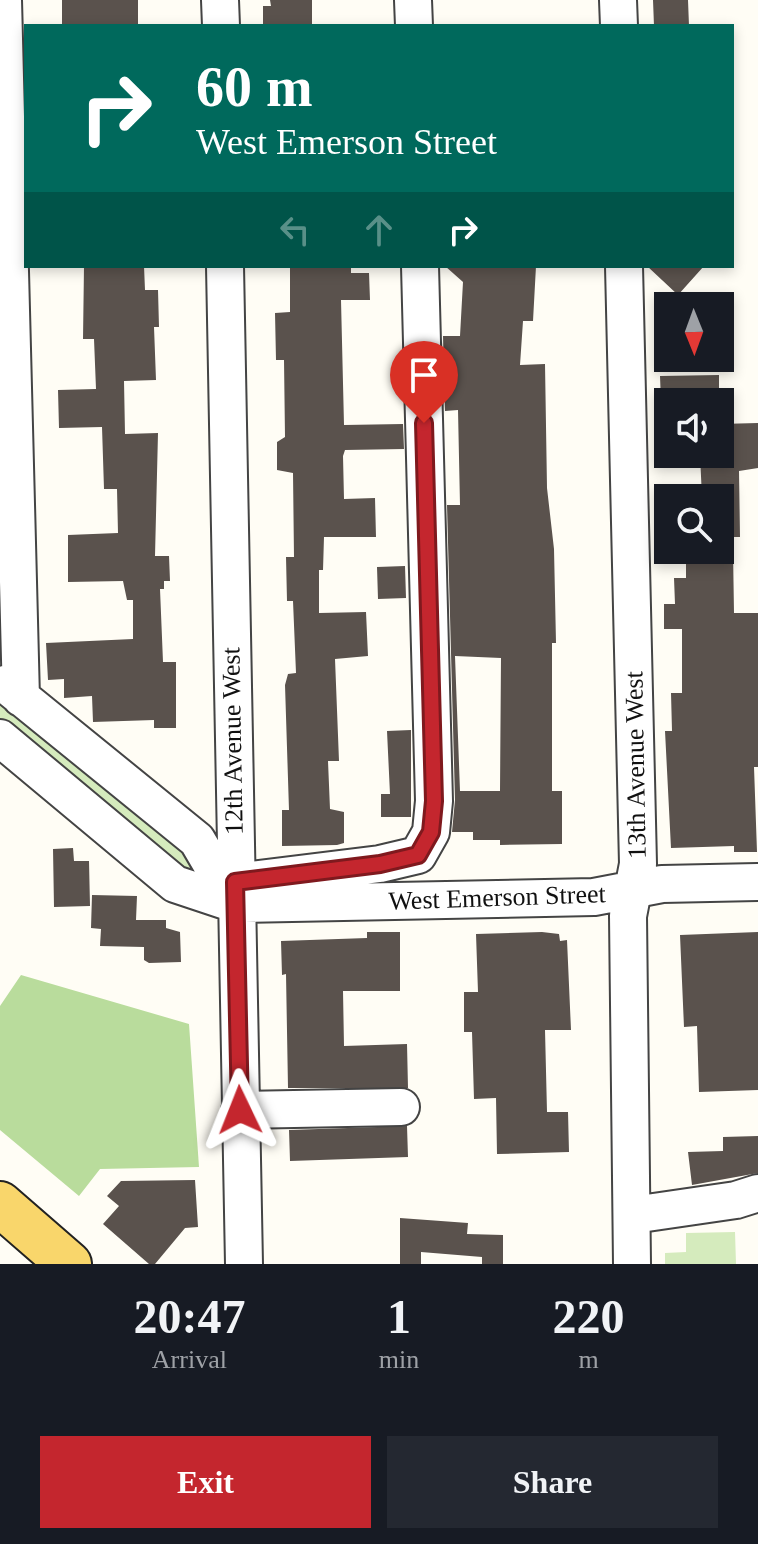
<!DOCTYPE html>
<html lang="en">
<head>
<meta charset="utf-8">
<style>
  body { margin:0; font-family:"Times New Roman",serif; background:#242831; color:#f1f3f6; height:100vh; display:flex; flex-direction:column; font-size:30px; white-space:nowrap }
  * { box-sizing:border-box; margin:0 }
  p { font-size:26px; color:#9ea1a6 }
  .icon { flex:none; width:44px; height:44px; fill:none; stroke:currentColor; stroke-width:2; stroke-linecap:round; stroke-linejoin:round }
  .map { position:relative; height:1264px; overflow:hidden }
  .panel { display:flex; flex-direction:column; background:#171b24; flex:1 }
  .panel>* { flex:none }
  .hud { position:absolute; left:24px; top:24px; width:710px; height:244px; border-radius:0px; box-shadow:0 4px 12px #0003; background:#00695c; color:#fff; overflow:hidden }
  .needle { width:52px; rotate:179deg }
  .controls { position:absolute; left:654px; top:292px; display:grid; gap:16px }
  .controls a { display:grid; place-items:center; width:80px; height:80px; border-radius:0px; background:#171b24; box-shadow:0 4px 12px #0003; font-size:40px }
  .pin { position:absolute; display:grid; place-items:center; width:68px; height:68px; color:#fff; margin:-82px -34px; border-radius:50% 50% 50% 0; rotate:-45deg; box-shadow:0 0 8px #0007 }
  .pin .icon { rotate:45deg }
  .me { position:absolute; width:88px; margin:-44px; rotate:358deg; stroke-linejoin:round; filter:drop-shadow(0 0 6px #0008) }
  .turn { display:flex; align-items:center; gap:28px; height:168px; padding:0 40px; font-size:36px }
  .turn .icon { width:104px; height:104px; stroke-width:2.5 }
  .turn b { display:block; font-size:56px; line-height:68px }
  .lanes { display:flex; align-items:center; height:76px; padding:0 40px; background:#0003; justify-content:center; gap:40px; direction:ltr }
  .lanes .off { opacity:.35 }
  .eta { display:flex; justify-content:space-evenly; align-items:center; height:136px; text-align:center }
  .eta b { font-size:48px; font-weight:700; line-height:56px }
  .cta { display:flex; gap:16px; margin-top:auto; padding:16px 40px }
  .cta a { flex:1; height:92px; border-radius:0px; background:#c4262e; color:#fff; font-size:32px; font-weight:700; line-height:92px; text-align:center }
  .cta a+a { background:#242831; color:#f1f3f6 }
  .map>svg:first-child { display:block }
  .green { fill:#d5ebbd }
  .forest { fill:#b9dc9c }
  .building { fill:#5a524d; fill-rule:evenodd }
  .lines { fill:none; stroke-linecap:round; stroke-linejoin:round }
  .minor-casing { stroke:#444; stroke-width:40 }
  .major-casing { stroke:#222; stroke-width:48 }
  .minor { stroke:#fff; stroke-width:36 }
  .major { stroke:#f9d66b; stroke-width:44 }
  .route-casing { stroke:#7f191e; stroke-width:20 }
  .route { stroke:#c4262e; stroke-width:14 }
  .labels { text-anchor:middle; stroke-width:8; stroke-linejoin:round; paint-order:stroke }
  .street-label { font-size:26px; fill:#111; stroke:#fff }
</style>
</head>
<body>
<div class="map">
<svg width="758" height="1264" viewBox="0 0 758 1264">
  <rect width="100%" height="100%" fill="#fffdf5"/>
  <path class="green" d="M0,697L167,837L201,873L188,871L81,794L0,729Z
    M735,1232L736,1264H665V1253L686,1252V1233Z"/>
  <path class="forest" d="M21,975L189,1024L199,1167L100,1169L79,1196L0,1130V1006Z"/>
  <path class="building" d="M62,0H138V26H62Z
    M270,0H312V25L263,26V6H271Z
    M653,0H688L689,26H654Z
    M84,266H144L145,290H158L159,327H154L156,380L124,381L125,434L158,433L155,556H169L170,581H164V589H160L163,662H176V728H154V720L93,722L92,696L64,698V679L48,680L46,643L133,639V600H127L123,581L68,582V535L118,533L117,489H104L102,427L59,428L58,390L96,389L94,339H83Z
    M290,266H351V273H369L370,300H341L344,425L403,424L404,449L345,450L343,456L344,499L375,498L376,537H324L323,570H319V613L366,612L368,656L335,659L339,761H328L330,809L344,812V843L337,845L282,846V810H289L285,685L288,674L296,673L293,601H287L286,557H294L293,473L277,470V442L285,437L284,360H276L275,313L290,312Z
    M445,266H536L533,321H523L520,365L545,364L547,488L554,549L556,643H552V791H562V844L500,845V840H473V832H452L455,800L447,505H460L458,410L445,411L443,336H460L463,282ZM455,656L501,658L500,791H460Z
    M647,266H704L678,295Z
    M719,375V402H661L660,376Z
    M758,423V468L739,471L740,537H720V498H702L700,454H720V424Z
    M686,550H733L734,613H758V767H754L757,852H734V846L671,848L665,731H672L671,693H682V629H664V604H675L674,578H686Z
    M405,566L406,598L378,599L377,567Z
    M411,730V817H381V794H390L387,731Z
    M73,848L74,861H89L90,906L54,907L53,849Z
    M92,895L137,896L136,920H166V928L180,932L181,962L149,963L144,960V947L100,946L101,929L91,928Z
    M367,932H400V991H343L344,1046L407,1044L408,1088H288L286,974L282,975L281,941L367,938Z
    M542,932L559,934L560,941L567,940L571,1030H545L547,1112H568L569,1152L497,1154L496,1098L474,1099L472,1032H464V992H478L476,934Z
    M758,932V1090L699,1092L697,1026L684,1027L680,935Z
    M407,1126L408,1157L290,1161L289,1130Z
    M758,1136V1173L692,1185L688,1152L723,1151V1137Z
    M195,1180L198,1227L185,1228L155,1264H149L103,1224L119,1206L107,1196L121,1181Z
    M400,1218L468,1223L467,1234L503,1235V1264H482V1257L421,1252V1264H400Z"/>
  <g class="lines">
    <g class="minor-casing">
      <path id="minor" d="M3,0L21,698
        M220,0L221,26
        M413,0L414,26
        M618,0L619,26
        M225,266L244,1264
        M624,266L638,864L628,916L632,1264
        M5,684L197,840L234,903
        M0,738L175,884L235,904L594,897L662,884L758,882
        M235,882L380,864L418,855L431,832L434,801L420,266
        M240,1110L401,1107
        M633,1215L736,1200L758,1193"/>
    </g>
    <g class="major-casing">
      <path id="major" d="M0,1204L69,1264"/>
    </g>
    <use href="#minor" class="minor"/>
    <use href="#major" class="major"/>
  </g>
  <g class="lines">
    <g class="route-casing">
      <path id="route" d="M240,1110L235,882L380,864L418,855L431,832L434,801L424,423"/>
    </g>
    <use href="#route" class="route"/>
  </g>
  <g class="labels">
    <g class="street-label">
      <text transform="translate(232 741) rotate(-91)" y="9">12th Avenue West</text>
      <text transform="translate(635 765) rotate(-91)" y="9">13th Avenue West</text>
      <text transform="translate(497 897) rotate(-2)" y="9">West Emerson Street</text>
    </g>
  </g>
</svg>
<div class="controls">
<a><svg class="needle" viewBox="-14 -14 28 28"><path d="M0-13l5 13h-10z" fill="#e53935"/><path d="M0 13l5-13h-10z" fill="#9ea1a6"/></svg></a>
<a><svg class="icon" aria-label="sound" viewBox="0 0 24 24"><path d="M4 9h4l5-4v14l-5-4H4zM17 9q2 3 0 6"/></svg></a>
<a><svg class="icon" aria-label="search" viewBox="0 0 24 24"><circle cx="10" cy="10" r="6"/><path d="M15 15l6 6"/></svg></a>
</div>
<div class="pin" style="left:424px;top:423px;background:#d93025"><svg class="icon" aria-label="arrive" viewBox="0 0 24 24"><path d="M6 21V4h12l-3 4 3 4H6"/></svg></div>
<svg class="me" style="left:240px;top:1110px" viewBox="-20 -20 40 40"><path d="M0-17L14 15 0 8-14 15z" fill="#c4262e" stroke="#fff" stroke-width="4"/></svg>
<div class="hud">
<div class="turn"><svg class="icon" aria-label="right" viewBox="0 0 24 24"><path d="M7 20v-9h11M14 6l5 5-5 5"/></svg><div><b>60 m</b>West Emerson Street</div></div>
<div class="lanes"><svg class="icon off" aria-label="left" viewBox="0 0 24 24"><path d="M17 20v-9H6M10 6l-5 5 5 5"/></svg><svg class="icon off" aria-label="ahead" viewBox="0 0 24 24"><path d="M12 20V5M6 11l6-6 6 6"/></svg><svg class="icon" aria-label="right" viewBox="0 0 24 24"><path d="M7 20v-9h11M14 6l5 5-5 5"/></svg></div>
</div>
</div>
<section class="panel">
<div class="eta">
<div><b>20:47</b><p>Arrival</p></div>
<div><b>1</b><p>min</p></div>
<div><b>220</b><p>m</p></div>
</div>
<div class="cta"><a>Exit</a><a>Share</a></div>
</section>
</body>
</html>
